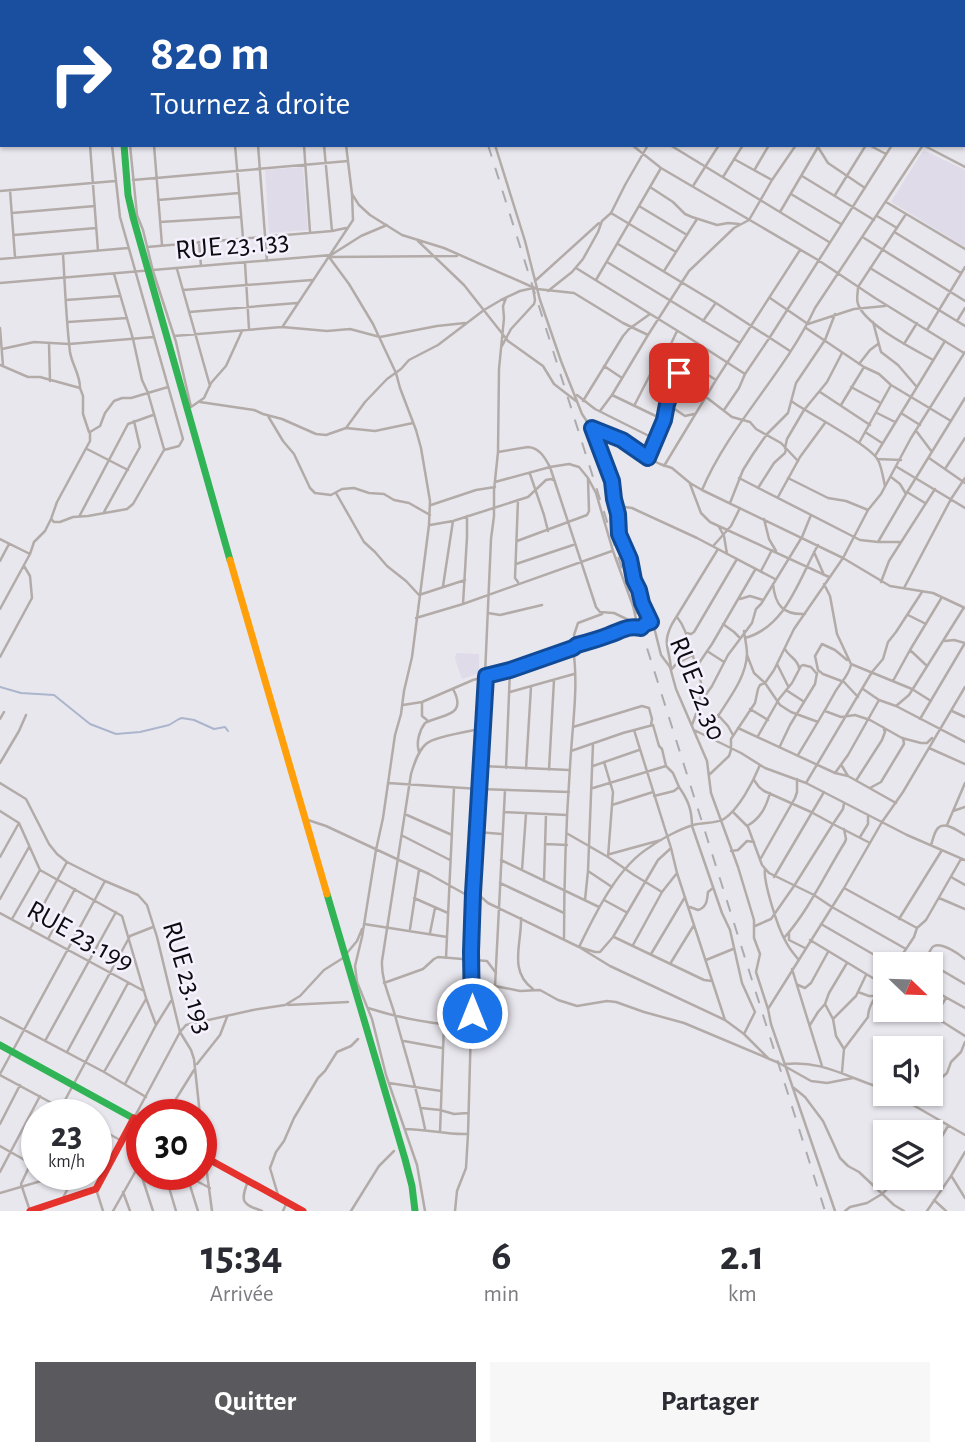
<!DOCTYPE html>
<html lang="fr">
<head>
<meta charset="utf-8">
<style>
  body { margin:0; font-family:"Alegreya Sans",sans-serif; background:#f7f7f7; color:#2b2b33; height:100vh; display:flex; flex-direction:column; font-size:26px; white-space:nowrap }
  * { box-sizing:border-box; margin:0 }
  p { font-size:23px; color:#7c7c81 }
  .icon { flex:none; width:38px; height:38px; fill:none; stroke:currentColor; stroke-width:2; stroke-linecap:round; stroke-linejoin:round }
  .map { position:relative; height:1211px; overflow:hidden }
  .details { display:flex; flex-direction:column; background:#fff; flex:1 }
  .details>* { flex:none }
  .banner { position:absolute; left:0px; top:0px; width:966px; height:147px; box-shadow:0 2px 5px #0004; background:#1a4fa0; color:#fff; overflow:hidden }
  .needle { width:46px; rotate:113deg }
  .buttons { position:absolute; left:873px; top:952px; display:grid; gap:14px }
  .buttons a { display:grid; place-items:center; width:70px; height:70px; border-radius:0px; background:#fff; box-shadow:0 2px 5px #0004; font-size:35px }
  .speed { position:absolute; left:21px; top:1099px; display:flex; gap:14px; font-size:35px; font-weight:700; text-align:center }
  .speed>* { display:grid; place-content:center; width:91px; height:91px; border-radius:50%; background:#fff; box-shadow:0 2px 5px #0004; line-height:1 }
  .speed small { font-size:18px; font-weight:400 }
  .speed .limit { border:10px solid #d22; background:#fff; color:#111 }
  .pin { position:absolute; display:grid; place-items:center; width:60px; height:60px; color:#fff; margin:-30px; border-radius:14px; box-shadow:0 4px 10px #0006 }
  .me { position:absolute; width:77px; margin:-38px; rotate:0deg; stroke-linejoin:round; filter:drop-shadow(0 0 5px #0008) }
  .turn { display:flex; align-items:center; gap:24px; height:147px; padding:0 35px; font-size:32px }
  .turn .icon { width:91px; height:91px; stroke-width:2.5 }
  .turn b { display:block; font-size:49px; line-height:60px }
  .eta { display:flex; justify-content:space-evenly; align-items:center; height:119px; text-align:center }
  .eta b { font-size:42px; font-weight:600; line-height:49px }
  .cta { display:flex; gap:14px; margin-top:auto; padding:14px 35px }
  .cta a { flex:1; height:80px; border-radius:0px; background:#5a595e; color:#fff; font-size:28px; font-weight:600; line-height:80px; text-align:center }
  .cta a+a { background:#f7f7f7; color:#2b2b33 }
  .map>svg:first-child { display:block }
  .built { fill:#e0dbe9 }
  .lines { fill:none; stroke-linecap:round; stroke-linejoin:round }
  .stream { stroke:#abb5cc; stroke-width:2 }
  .street { stroke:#b2aba8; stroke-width:2.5 }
  .fast { stroke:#30b455; stroke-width:7 }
  .slow { stroke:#ff9f0a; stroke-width:7 }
  .jam { stroke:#e5322d; stroke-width:7 }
  .rail { stroke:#aeabad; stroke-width:2; stroke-dasharray:12 12; stroke-linecap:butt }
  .route-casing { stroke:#114b97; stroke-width:18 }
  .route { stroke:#1a73e8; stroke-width:12 }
  .labels { text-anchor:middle; stroke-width:5; stroke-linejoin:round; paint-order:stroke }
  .street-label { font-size:28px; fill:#0d0c10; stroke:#f6f1fe }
</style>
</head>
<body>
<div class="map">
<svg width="965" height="1211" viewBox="0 0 965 1211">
  <rect width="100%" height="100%" fill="#e9e7ee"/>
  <path class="built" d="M925,151L965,170V247L891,202L922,152Z
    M303,167L308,230L269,233L265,170Z
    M456,653L479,654V672L477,674L462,679L455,659Z"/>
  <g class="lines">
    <path class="stream" d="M0,687L21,693L54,695L90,724L116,734L140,732L169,725L179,719L182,718L194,720L214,729L225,727L228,731"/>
    <path class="street" d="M18,0V2
      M179,0V2
      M201,0V2
      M223,0V2
      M246,0V2
      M312,0L313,2
      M357,0V2
      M378,0V2
      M623,0L629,2
      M743,0L744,2
      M956,0L961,2
      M769,1L773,2
      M331,2L353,0
      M410,2L411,0
      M454,2V0
      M490,2L491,0
      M731,2L732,0
      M886,2L887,0
      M914,2L915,0
      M964,3H965
      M0,29L2,28
      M0,52H2
      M964,64H965
      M0,75L2,74
      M964,78L965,77
      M0,98H2
      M0,121H2
      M964,123L965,121
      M964,134L965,135
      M90,145L98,251
      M130,145L137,215L143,230L153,271L176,342L191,407L204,398L211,383L226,366L242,331
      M154,145L162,245
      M235,145L243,238
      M258,145L267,261
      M304,145L310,232
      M324,145L332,231
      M495,145L525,241L540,300L561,361L582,414L594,432L613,480L614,499L618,514L619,534L630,559L634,580L639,590L640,597L654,627L661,655L670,667L676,689L707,761L711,793L738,867L754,920V938L760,954L756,972L768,1009L771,1024L835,1211
      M632,145L661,168L818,260L875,298L964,353
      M670,145L829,242
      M869,145L886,154
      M923,145L965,167
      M818,147L828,163L865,188
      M734,159L772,180
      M755,169L769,145
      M802,176L874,220
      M723,177L743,145
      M133,180L348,161
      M693,186L719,145
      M650,187L673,202L685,214L692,217L717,225L728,223L739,224
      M10,190L15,257
      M0,191L115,181
      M352,194L359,205L370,215L402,235L444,248L537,289L574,293L623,323L648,335
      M791,194L841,224
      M835,195L866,145
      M158,200L239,193
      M886,202L965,249
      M639,206L687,235
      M780,212L818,147
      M12,213L95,206
      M611,213L676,252
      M906,214L858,287C858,293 856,299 858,304C865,325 914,349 933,360
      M877,216L897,228
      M160,222L241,217
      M896,233L961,273
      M14,235L96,228
      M864,238L965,301
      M418,241L464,285L508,341L543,366L554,384L576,401
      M199,242L201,266
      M618,244L716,303L790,351
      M147,247L332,231L346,228
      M329,257L349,284L373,324L396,373L400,388L416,430L421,448L430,501L429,525L412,657L404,691L401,714L395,735L383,818L376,850L362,937L355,966L357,982L372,1019L386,1075L417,1165L425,1211
      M330,257L457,256
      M0,259L128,248
      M607,262L740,343
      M245,263L249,329
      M576,268L694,341L745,374
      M870,268L965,326
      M177,269L210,386
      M664,271L697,219
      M114,274L133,339L142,380L148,393L164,449
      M596,280L661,168
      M535,281L599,223
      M0,283L331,255L361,236L387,225
      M183,290L312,280
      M548,291L572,272L583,259L598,232L602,221L611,213L625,185L648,145
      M770,298L808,324L854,309L885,306
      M66,300L120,296
      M189,312L297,303
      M703,321L715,304
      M957,321L965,308
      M68,322L127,318
      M873,322L881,352L898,365L916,386
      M283,326L353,220L352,194L346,145
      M0,328L3,366
      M806,328L864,367L879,374L891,385L951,421
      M927,330L965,267
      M174,336L282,327L327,331L350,329L380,337L437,326L465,323
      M49,344L50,381
      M904,344L917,323
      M2,349L34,342L69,344L154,337
      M686,361L716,380
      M859,364L870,350L878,344
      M0,365L28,377H40L80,388C80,374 72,365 70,352C66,319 65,286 63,254
      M604,366L622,378
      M675,382L706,397L732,417L750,422L756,429L781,443L798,461
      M851,387L879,402
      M80,388L83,396V414L89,432
      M820,392L870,425
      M577,395L595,409L655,439
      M612,395L648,335L689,271L734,228L749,220L772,180L796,145
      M583,401L623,336L629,329L650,314
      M791,401C808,413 870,445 878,460C882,468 883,478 885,486
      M200,402L254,410L263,414L282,419L316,434L326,435L346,428L375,431L413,423
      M667,404L685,416L694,414
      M841,405L864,367
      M634,406L654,367L670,346L677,331
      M724,410L739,388L745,374L770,337L892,145
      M600,411L612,395L664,420C671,388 680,370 697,343
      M877,413L895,422
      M901,413L920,425
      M268,416L283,441L294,454L310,488L315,493L331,495L342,489L354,488L369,493L384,494L394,500L409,503L430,515
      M346,428L365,402L387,379L401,369L409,360L438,345L484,310L501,300L520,291L533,288L535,300L534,304L511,329L502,346
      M592,428L622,440L648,458L660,464L672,468L690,483L702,490L843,558L890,586L933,593L965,608
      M865,432L882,443
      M917,432L932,452
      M859,443L891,385
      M785,448L787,439L804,410L827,382L842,353
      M87,449L128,470
      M498,452L528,447C540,448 545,458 550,467L596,607L600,612L614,613L637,624
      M875,456L945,341
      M648,458L664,420
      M929,458L965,483
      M877,459L901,460
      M664,466L716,380L800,250
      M897,467L965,508
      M945,469L965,438
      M530,474L544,515L548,531
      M891,477L900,484L906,494
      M739,478L860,540L878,542H901
      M788,478L828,498L846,501L868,510
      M495,482L550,467L569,464L579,467L588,478L596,493L613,551L633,606L638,627
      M690,484L701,513L710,522L829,577
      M758,488L774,463L785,453L786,449
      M702,490C730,424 785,373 815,308L923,145
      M907,492L925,503
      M336,493L364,542L375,552L387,566L406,581L419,595L465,580
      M778,497L800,457L825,423
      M730,503L743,470L753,454L767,434L788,413L796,383L825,340L835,314
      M431,505L476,490L495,487
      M618,510L625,507L632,508L697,538L775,579
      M104,512L140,447L134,421
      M80,515L128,424L153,415
      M51,519L57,502L90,441V432L100,426L105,413L114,401L122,398H131L168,387
      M764,519L769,539L776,551
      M430,525L453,521L528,497L546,480L551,479L555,481
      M719,527L724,536L727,554
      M0,539L30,554
      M517,541L587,515L589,511L588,479
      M878,542L906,494L965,398
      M714,545L731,526L740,508
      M814,552L824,575
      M0,561L9,544
      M516,564L573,545
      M761,571L772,550
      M518,582L515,578L518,500
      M881,582L889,561L935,489
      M773,584C775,605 783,615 805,614
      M824,584L830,596L837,634L851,664L912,689L931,701
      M443,586L453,521
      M904,588L951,499L965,478
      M740,599L750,596L763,600
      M463,604L467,537V516
      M0,609L30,554L34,542L45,531L51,519L54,522H60L73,517L88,516L127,509L133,504L164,450L179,446L183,439L120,217L112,145
      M488,613L500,615L542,605
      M908,615L926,624
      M677,617C686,628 688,641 692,654C698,670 704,683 700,699
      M416,618L463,604L612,551
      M723,624L734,632L739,637
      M686,633L691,634L694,632L737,559
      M745,638C786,627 799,579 818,545
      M577,645L574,635L578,623L602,614
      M785,649C789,657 798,659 799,668
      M910,650L927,666
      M707,651L724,662
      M747,655L754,673L765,683L780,705L791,712L818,722
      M0,657L32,598L30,576L24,566
      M847,660L835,650L822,644L815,656L818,670L823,674L844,682L858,697
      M777,664L788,686
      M697,666L712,644L755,570
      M671,668C669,647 662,644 672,624L718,549
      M671,670L676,664L693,655
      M893,681L910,650L942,597
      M863,689L879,700L896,706L965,742
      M786,690L803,701
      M510,692L574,674
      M422,702V716L427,720
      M403,705L422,702L473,680L510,670L573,648L577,645C588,642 599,639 609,635C621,631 628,625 641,628L645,624L651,622
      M896,706L909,695L963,609
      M750,709L768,720
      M825,711L841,717L855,715L870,720L902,738L921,743H927L932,738
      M952,711L965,717
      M718,715L728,726L733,735
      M0,719L4,712
      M920,719L965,643L954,640L945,641
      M692,725L700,703L712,686L728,655L752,623L756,609L761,604L802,537L811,515
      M573,727L642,706L649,708L652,719L651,725
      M738,728L835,773L848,755L879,700
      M634,730L671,848L677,873L725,1020
      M694,730L741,753L765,768L806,783L907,835L965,860
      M707,736C718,710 746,684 747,654C747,647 745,639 744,631
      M758,736L779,699L792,683L801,666L803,665L811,667L817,674
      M780,746L790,725L815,684L817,673
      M929,748L965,764
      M571,751L623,733L653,725L659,746L662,749L666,766L673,773L679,787L674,791L654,796
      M419,752C416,743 419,731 425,723C442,714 468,717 453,689
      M798,755C810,735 823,714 834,694C840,683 848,677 851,665
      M604,762L613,792L608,857
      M0,763L19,731L26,715
      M760,765C753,782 739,809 724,819C716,824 703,822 693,825C680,829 661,839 650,847C618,866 595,914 579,947L610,966L725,1020L744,1034L769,1059
      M481,766L569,770
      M593,766L639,750
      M842,766L848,776L896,803
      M506,768L510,670
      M526,769L531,687
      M549,770L554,680
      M835,773L848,776
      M709,775L729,756L731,750V739L755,703L758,689L760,685L765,683L774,670L794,629L843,558L868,510L881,494L911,438L965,352
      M857,779L882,740L885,732L883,727
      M754,780L759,787L764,791L811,812L833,824L843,809L844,803
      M0,783L26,799L49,844L57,854L67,862L105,881L138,895L147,905L157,937L180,1032L191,1050L194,1059L200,1115
      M388,783L479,789L569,792
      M806,783L872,672L883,659L888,642L896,632L922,592
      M679,787C688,800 692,810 692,826L722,913L730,930L742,983L755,1012L744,1034
      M593,788L666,766
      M870,788L881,782L904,744L903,738
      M612,805L653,792
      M0,811L19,823L40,870L122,916L146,998L156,1025
      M953,811L965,807
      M504,812L567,815
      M733,812L748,827L762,865L769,873L814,895L832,907L906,949
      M407,815L452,835
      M308,820L326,826L429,874L472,898
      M947,825L965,783
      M747,826C761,818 766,807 770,793
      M477,832L502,834
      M568,834L608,857L634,875L662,892
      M403,836L450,860
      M860,837L868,824V815
      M546,844L567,845
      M931,845C933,840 934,832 938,828C945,821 958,831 965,835
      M731,851L738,850L747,841L754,842
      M610,854L661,840
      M0,857L19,823
      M761,858L795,798L797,792V779
      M501,860L599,907
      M765,869C763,882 778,928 785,940C788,947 793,953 798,959
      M522,870L526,814
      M588,871L612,887
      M774,877L824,792
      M951,877L965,885
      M544,881L546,814
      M500,883L564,913
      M844,888L917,928L914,937L896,964
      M473,893L480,896L488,903L579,947L595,952H600L613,937L658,860L670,849
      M414,898L448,913
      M939,898L965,909
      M0,899L29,847
      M585,900L588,871L593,744
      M604,900L626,912
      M690,907L698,910C707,907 707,900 708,892L713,888
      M0,913L144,991
      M521,918C522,943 508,971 533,989
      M12,919L40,870
      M899,919L942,850
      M364,924L447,937
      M821,924L890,964
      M755,926L771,919L794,886L833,824L870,843
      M917,928L926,920L961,859
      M30,929L67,862
      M410,929L419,870
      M430,933L435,908
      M789,933V940L805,948
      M614,937L704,980L712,981
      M784,938C809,910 825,874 845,842L846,839L844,829
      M48,939L75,889
      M564,939C564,882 566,824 570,767C572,727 579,687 573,648
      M810,940L886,986
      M633,945L662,892L677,873
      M347,953L357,941L362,929
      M651,954L685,897
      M446,958L454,788
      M965,959C959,954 942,942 934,946C929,949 928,957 926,961L965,984
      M464,960L472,971
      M706,960L733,949
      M670,964L694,925
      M792,969L822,1066
      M384,983L423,969L434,959L438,957L487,961L496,973
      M798,985L805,988L811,983L828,952
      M472,986H495L520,991L540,990L558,1000L577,1006L607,1001L616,1002L644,1012L684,1023L779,1063L811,1081L827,1083L853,1078
      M495,986L505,790
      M931,989L965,1008
      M858,992L869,996H875
      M825,1004L833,1019L856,996L866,975
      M288,1005L348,1002
      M368,1008C402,1019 436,1025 471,1026L472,898L475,865L478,800L481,766L491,539L494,516V490L498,452L499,369L504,318L503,306L506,298
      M768,1009L844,888L882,822L903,792L965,687
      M924,1010L965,1036
      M935,1016L946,998
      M0,1017L104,1072L146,1097
      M833,1019L836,1036L844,1049L868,1017C868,1004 879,993 886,982
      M810,1025L818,1012L825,1004L829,993L847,963
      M45,1041L116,912
      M404,1041L442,1048
      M67,1052L130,936L153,927
      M197,1064L220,1035L227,1017
      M785,1064C811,1061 831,1069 854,1078C864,1082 875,1086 886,1090
      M104,1072L146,999
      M842,1072L844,1049
      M0,1074L105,881
      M0,1075L74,1115
      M389,1083L441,1091
      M125,1084L156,1025L171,1001
      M931,1087L947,1073L951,1062L961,1052L965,1042
      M794,1088L805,1097L823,1121L840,1158L848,1166L859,1172L894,1205L904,1211
      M894,1094L965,1135
      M905,1099L922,1094
      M171,1107L183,1115
      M421,1108L440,1110L454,1114L468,1113
      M57,1115L128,983
      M166,1115L194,1070
      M134,1118L180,1032L186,1025L253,1010L285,1005L300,996L324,970L343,958
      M0,1124L20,1085
      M96,1127L122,1141
      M201,1128L212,1211
      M405,1129C426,1129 447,1135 468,1134L471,1026
      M425,1129C418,1092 406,1056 396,1019C391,999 381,981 382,961L411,774C414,764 418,751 426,744C433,737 470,731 480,729
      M440,1132L444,1024
      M96,1136L100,1129
      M0,1146L30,1163
      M931,1155L948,1126
      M139,1168L153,1211
      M0,1172L40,1096
      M165,1174L176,1211
      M183,1174L210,1188
      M187,1176L198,1211
      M952,1177L965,1198
      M248,1181C240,1202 242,1204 262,1211
      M96,1189L103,1211
      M123,1192L130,1211
      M0,1193L65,1174
      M278,1195L270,1168L276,1152L284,1141L294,1118L318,1078L325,1071L337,1052L351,1046L358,1039
      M62,1200L75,1174
      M934,1200L946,1211
      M30,1211L21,1184L37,1150
      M113,1211L142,1160
      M283,1211L287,1202
      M351,1211L379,1166L394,1151
      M455,1211L457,1191L466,1168L468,1134
      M845,1211L850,1207L867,1203L882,1194L890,1186L910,1178
      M927,1211L951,1176L965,1152"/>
    <path class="fast" d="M112,0V2
      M861,0L867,2
      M124,145L128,195L133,217L230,560
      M327,894L405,1159L412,1186L415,1211
      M0,1045L142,1123"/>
    <path class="slow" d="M230,560L327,894"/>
    <path class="jam" d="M107,0V2
      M964,27H965
      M201,1155L303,1211
      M30,1211L96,1189L134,1118"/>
    <path class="rail" d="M442,0V2
      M488,145L825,1211"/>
  </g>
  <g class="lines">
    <g class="route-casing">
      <path id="route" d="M472,1013L471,952L473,893L486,676L510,670L573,648L577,645C588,642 599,639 609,635C621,631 628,625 641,628L645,624L651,622L642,603L639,590L634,580L630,559L619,534L618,514L614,499L612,481L592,428L622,440L648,458L664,420L667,404L679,373"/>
    </g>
    <use href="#route" class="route"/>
  </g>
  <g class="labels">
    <g class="street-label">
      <text transform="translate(232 244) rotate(-5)" y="10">RUE 23.133</text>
      <text transform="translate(699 688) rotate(68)" y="10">RUE 22.30</text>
      <text transform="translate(81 935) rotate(29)" y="10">RUE 23.199</text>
      <text transform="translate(189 977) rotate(73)" y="10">RUE 23.193</text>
    </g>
  </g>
</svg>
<div class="buttons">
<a><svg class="needle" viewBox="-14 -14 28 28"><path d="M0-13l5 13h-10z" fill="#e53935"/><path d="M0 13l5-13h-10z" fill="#7c7c81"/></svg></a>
<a><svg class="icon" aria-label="sound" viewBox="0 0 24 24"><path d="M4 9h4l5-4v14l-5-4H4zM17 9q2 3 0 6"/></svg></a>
<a><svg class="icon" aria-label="layers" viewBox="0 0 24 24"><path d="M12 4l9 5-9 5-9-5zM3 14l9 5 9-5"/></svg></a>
</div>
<div class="speed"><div>23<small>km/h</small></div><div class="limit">30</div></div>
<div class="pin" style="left:679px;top:373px;background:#d93025"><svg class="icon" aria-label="arrive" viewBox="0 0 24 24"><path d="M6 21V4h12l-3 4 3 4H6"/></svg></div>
<svg class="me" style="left:472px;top:1013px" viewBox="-20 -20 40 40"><circle r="17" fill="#1a73e8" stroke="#fff" stroke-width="3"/><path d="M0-11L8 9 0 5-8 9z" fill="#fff"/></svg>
<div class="banner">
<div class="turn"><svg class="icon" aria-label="right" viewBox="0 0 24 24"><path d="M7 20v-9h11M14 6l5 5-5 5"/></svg><div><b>820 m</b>Tournez à droite</div></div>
</div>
</div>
<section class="details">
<div class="eta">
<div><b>15:34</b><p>Arrivée</p></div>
<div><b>6</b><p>min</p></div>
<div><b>2.1</b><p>km</p></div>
</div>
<div class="cta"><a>Quitter</a><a>Partager</a></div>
</section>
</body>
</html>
